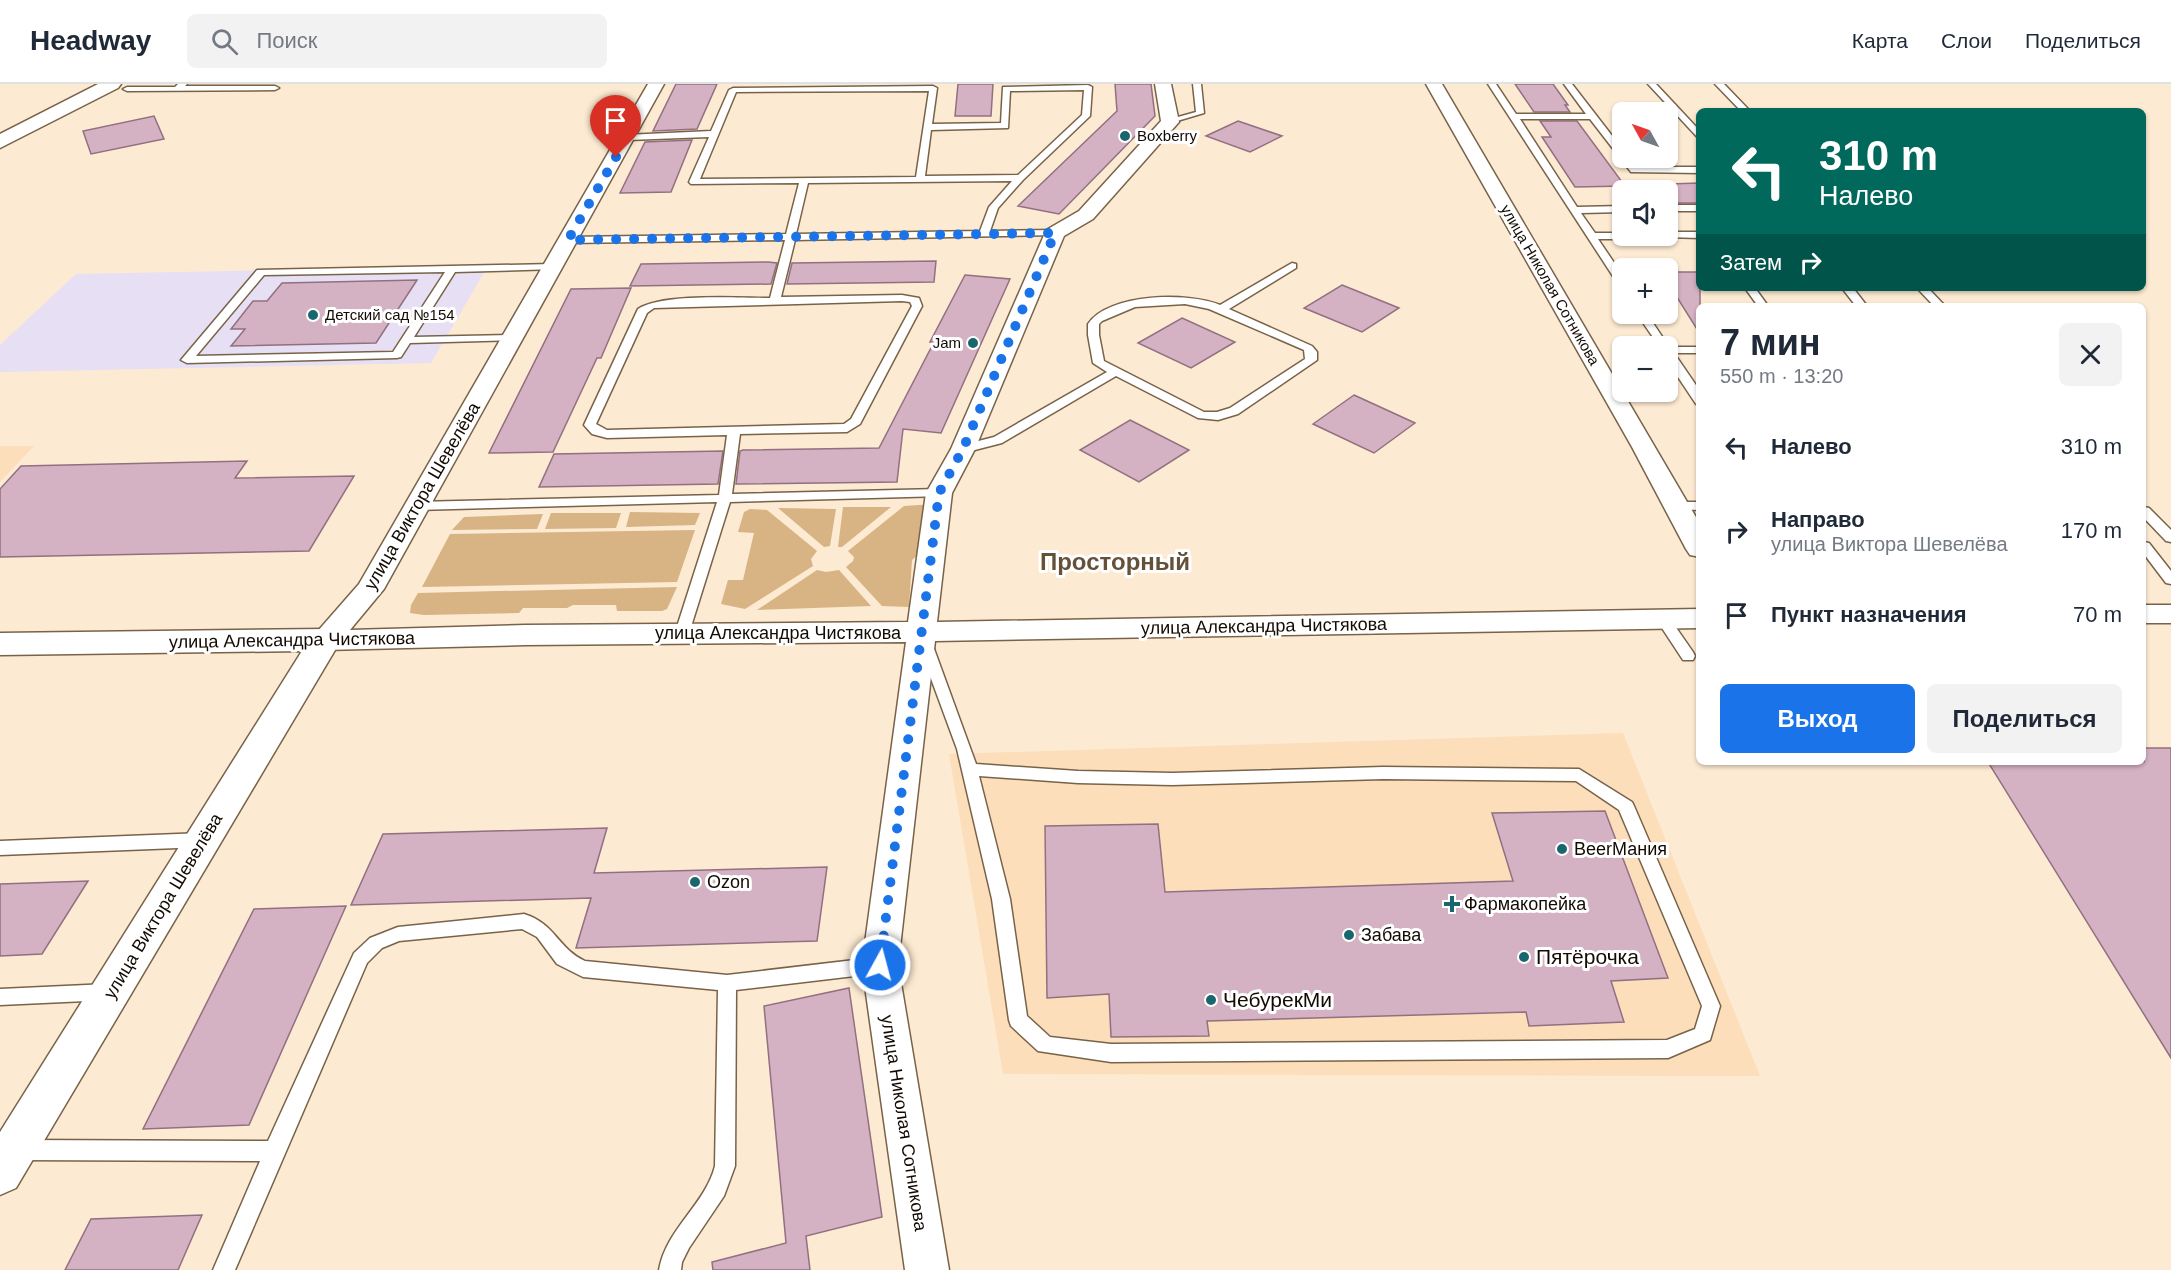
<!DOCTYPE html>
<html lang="ru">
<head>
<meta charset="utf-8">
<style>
  body { margin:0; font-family:Arial,sans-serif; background:#f2f2f3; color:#1f2937; height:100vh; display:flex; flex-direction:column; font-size:22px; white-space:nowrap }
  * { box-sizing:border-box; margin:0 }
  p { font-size:20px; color:#747a83 }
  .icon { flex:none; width:33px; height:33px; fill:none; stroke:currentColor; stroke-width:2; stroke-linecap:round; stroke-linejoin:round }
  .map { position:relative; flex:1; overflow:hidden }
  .drawer { position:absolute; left:1696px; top:219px; width:450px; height:462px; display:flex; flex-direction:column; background:#fff; border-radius:9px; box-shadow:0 2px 4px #0004 }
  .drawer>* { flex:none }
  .top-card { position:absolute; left:1696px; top:24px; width:450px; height:183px; border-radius:9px; box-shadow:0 2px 4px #0004; background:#00695c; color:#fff; overflow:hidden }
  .needle { width:39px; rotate:310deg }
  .controls { position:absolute; left:1612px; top:18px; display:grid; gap:12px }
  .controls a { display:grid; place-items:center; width:66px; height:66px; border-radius:9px; background:#fff; box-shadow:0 2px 4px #0004; font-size:30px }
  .pin { position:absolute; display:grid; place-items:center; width:51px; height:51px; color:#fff; margin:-62px -26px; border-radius:50% 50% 50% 0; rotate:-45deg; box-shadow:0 0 6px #0007 }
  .pin .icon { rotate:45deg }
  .me { position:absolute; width:66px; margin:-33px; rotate:7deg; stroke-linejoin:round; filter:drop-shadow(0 0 4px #0008) }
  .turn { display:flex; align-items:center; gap:21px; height:126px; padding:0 24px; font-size:27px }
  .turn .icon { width:78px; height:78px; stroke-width:2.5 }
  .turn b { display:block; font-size:42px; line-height:51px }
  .then { display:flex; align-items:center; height:57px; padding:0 24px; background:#0003; gap:12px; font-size:22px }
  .round { display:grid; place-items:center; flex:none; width:63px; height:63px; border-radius:9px; background:#f2f2f3 }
  .headline { display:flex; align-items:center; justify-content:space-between; height:102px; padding:0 24px }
  h1 { font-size:36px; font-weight:800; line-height:45px }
  .button { display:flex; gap:12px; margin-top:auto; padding:12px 24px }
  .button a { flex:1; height:69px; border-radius:9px; background:#1a73e8; color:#fff; font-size:24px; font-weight:800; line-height:69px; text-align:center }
  .button a+a { background:#f2f2f3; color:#1f2937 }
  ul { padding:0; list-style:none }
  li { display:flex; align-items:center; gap:18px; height:84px; padding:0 24px }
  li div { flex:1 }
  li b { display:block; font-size:22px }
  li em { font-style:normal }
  header { display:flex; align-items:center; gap:36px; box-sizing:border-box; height:84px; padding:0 30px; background:#fff; border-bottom:2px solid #e0e1e3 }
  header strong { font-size:28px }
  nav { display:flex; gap:33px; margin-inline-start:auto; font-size:21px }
  .search { width:420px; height:54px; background:#f2f2f3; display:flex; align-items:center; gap:15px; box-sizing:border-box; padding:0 21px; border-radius:9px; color:#747a83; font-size:22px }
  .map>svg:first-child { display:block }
  .built { fill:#fcdebb }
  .education { fill:#e7dff4 }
  .green { fill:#d8b384 }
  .building { fill:#d4b1c3; stroke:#917080; stroke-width:1.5 }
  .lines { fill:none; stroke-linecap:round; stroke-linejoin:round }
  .lane-casing { stroke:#786349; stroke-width:3 }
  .street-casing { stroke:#786349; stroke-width:3 }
  .secondary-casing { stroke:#786349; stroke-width:3 }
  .lane { fill:#fff; fill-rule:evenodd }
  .street { fill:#fff; fill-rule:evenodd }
  .secondary { fill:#fff; fill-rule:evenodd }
  .route { stroke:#1a73e8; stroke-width:10; stroke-dasharray:0 18 }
  .poi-dot { fill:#1a666f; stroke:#fff; stroke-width:2 }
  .labels { text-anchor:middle; stroke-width:6; stroke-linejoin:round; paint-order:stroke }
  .far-poi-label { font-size:15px; fill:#130b03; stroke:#fff; text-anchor:start }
  .far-street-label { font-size:15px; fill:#130b03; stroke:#fff }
  .street-label { font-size:18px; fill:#130b03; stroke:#fff }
  .poi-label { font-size:18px; fill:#130b03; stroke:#fff; text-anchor:start }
  .near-poi-label { font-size:21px; fill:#130b03; stroke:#fff; text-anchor:start }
  .district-label { font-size:24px; font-weight:bold; fill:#655138; stroke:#fff }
</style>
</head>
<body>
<header>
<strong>Headway</strong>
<div class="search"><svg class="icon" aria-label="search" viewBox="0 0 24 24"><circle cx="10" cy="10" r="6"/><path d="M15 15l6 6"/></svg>Поиск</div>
<nav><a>Карта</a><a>Слои</a><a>Поделиться</a></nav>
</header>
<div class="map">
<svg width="2171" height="1186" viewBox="0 0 2171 1186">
  <rect width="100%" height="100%" fill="#fdead2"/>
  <path class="built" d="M0,362H34L0,398Z
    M1623,649L1760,992L1003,990L949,670Z"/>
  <path class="education" d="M488,182L431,279L0,288V261L76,190Z"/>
  <path class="green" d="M935,420L923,466L912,476L909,523L882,522L846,483L853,477L854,473L848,467L904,422Z
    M843,423H891L842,463H838Z
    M778,424L836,425L830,462L824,463Z
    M750,425L767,426L817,467L811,475L813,482L745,525L721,520L728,496H743L754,449L738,448L744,428Z
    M630,428L700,429L695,441L626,443Z
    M551,429H621L616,444L545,445Z
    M543,430L537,445L452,446L464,433Z
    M695,446L677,498L422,503L450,450Z
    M817,486L826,488L839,486L871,522L757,526Z
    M677,503L667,525L662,527H617L616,521H573L567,524H523L519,529L424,531L410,529L411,521L418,509Z"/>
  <path class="building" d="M676,0H717L697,45L653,47Z
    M958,0H993L991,32H955Z
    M1115,0H1151L1155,32L1059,130L1018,122L1117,27Z
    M1515,0H1553L1568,21H1565L1570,28H1534Z
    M154,32L164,55L91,70L83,47Z
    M1238,37L1282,52L1250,68L1206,52Z
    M1540,37H1577L1625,102L1575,103L1542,53H1551Z
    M692,56L671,108L620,109L645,58Z
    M1700,99V119H1668V100Z
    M936,177L934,198L787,200L792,179Z
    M768,178L777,179L771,200L630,202L641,180Z
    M1668,188H1700V250L1668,199Z
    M965,191L1010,195L941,349L903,345L897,398L736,400L740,367L743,366L879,364L934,258H930Z
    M417,196L376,259L231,262L245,245H231L253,217H267L282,199Z
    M1342,201L1399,224L1362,248L1304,224Z
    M631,204L601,274H597L553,368L489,369L571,205Z
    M1182,234L1235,258L1191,284L1138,259Z
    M1354,311L1415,339L1374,369L1313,340Z
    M1130,336L1189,366L1139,398L1080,366Z
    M723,367L718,400L539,403L554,370Z
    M247,377L235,394L354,392L309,467L0,473V405L21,382Z
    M2144,664H2171V974L1988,678H2144Z
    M1605,727L1668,894L1611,897L1624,938L1529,942L1526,928L1207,937L1209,952L1111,953L1109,910L1047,914L1045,742L1158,740L1165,808L1513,797L1492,729Z
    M607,744L594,789L827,783L817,857L576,864L591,814L351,821L383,750Z
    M88,797L42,870L0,872V800Z
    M346,822L249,1041L143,1045L254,825Z
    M849,904L882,1133L806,1152L810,1186H713L712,1178L786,1159L764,922Z
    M202,1131L178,1186H65L91,1135Z"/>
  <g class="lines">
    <g class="lane-casing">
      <path id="lane" d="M178,0H187L185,2H275L279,4L275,6L127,7L123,5L127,3H175Z
        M1193,0H1201L1204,29L1167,40V36L1196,28Z
        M1488,0H1496L1516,30H1586L1564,0H1572L1623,66V74H1628L1637,83H1700V89L1631,88L1590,35H1520L1577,123L1623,122V128L1581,129L1595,149H1623V152H1629L1624,155H1598L1623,192V203L1618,200Z
        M1648,0H1656L1700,47V56Z
        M1715,0H1724L1750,27H1741Z
        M1088,1L1092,3L1090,32L1023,96L998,124L990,147L1055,146L1060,149L1058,151L795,156L781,213L902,211L919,214L922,222L860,340L847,348L740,350L732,410L939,405L945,409L944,412L730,418L689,549L682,554L675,549L717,418L416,426L409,422L416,418L719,411L727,351L607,354L592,350L584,341L638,225C662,209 739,214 770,214L785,156L568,159L563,156L568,153L786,150L799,99L691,100L689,98L709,53L628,56L625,55V51L711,47L729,6L733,4L933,2L937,4L932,40L1001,39L1003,3ZM1084,6L1082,31L1018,91L925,92L931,46L1008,44L1010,7ZM929,7L916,93L700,95L736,8ZM1012,97L989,123L980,147L796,150L808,99ZM902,217L910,218L912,222L851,335L844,340L607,346L596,340L647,229L654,224Z
        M1668,121H1700V127H1668Z
        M1668,148H1700V154L1665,153L1663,152H1668Z
        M1292,179L1296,180V184L1229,225L1312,262L1317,268V276L1238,330L1218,336L1198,334L1116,292L1002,359L963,369L957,365L959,362L994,353L1107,288L1093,279L1088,251V240C1109,209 1189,208 1220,221ZM1185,220L1209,225L1304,266L1305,275L1230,324L1217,328H1204L1104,277L1099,251V240L1102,237L1135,223Z
        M553,180L558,183L557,185L455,188L414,253L513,251L517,252V256L410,259L401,273L397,274L187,279L181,276L257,186ZM445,188L393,268L196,272L264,191Z
        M1745,204H1755L1768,222H1758Z
        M1842,204H1853L1867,222H1856Z
        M1917,204H1928L1945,222H1934Z
        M1637,230H1647L1669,263H1700V269H1674L1700,307V320H1696L1668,278V262H1659Z
        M1676,418H1700V426L1671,425L1669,422Z
        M2144,423L2149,424L2171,446V458L2166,457L2144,434Z
        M2144,458L2149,459L2171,487V500L2166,499L2144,470Z
        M1663,530L1668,532L1693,568L1695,572L1693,576H1683L1658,538L1656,535Z
        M926,557L933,562L976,680L1078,687L1172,689L1383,683L1579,685L1632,718L1634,722L1720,922L1710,956L1668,974L1111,978L1038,967L1011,942L1009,936L992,815L957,665L919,562ZM979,692L1078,699L1172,701L1383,695L1576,697L1619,726L1702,922L1695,945L1667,956L1111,960L1050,953L1027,932L1010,815Z
        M203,749L209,751L211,756L209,761L203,763L0,771V757Z
        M524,830C556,840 557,864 585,877L727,891L880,873L886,875L889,881L886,887L880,889L736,906L735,1082L724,1112L689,1164L682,1178L681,1186H659C666,1145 705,1121 715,1082L718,906L583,893L557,880L537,853L522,845L399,857L382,864L367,879L235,1186H213L260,1077L19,1076L12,1073L9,1066L12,1059L19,1056L268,1057L354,869L370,854L398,843Z
        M108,900L115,902L117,908L115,914L108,916L0,921V905Z"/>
    </g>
    <g class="street-casing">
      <path id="street" d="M648,0H664L384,505L350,546L525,541L908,538L926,409L951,365L1045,149L1048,145L1079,127L1161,37L1155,0H1171L1179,38L1093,135L1064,152L975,365L952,409L937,538L1700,525V544L935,557L898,881L949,1186H905L862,881L906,558L525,561L325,566L315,563L310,556L359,500Z
        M1426,0H1442L1700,440V473L1690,471L1686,465L1632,363Z
        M2144,521H2171V539H2144Z"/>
    </g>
    <g class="secondary-casing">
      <path id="secondary" d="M98,0H121L118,4L0,64V50Z
        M325,545L336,548L341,556L16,1104L0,1111V1048L302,567L0,571V549Z"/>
    </g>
    <use href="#lane" class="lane"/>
    <use href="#street" class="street"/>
    <use href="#secondary" class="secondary"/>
  </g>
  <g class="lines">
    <path class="route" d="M616,73L568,156L1055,149L963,365L939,409L880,881"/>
  </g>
  <g class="poi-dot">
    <circle cx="1125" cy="52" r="6"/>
    <circle cx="313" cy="231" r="6"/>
    <circle cx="973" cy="259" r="6"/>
    <circle cx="1562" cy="765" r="6"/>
    <circle cx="695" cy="798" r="6"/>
    <path d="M1449 811h6v6h6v6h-6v6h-6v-6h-6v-6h6z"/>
    <circle cx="1349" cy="851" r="6"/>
    <circle cx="1524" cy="873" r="6"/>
    <circle cx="1211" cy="916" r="6"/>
  </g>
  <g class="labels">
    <g class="far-poi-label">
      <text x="1137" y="57">Boxberry</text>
      <text x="325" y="236">Детский сад №154</text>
      <text x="961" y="264" text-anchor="end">Jam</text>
    </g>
    <g class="far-street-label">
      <text transform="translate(1550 201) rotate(60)" y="5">улица Николая Сотникова</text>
    </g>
    <g class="street-label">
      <text transform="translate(422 412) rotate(-60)" y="6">улица Виктора Шевелёва</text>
      <text transform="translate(1264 542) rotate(-1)" y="6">улица Александра Чистякова</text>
      <text x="778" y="555">улица Александра Чистякова</text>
      <text transform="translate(292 556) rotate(-1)" y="6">улица Александра Чистякова</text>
      <text transform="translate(163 822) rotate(-59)" y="6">улица Виктора Шевелёва</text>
      <text transform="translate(904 1039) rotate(81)" y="6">улица Николая Сотникова</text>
    </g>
    <g class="poi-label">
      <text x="1574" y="771">BeerМания</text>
      <text x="707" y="804">Ozon</text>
      <text x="1464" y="826">Фармакопейка</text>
      <text x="1361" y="857">Забава</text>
    </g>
    <g class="near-poi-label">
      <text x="1536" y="880">Пятёрочка</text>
      <text x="1223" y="923">ЧебурекМи</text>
    </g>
    <g class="district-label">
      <text x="1115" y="486">Просторный</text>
    </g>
  </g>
</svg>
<div class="controls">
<a><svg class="needle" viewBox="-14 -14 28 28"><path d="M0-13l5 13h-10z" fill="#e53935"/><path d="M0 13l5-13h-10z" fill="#747a83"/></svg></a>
<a><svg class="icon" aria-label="sound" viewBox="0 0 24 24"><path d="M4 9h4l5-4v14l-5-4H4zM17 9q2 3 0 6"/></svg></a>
<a>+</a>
<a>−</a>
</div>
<div class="pin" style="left:616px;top:73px;background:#d93025"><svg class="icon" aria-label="arrive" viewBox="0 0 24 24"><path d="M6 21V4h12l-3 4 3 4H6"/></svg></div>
<svg class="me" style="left:880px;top:881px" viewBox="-20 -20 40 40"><circle r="17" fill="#1a73e8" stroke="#fff" stroke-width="3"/><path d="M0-11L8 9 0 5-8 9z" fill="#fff"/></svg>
<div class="top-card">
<div class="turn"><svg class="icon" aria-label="left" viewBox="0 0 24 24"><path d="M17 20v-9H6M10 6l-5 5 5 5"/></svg><div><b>310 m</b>Налево</div></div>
<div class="then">Затем<svg class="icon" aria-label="right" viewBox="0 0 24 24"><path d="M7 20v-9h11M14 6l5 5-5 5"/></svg></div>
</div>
<section class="drawer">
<div class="headline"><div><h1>7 мин</h1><p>550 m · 13:20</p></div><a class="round"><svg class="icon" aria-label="close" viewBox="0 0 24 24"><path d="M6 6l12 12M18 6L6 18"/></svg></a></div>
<ul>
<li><svg class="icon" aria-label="left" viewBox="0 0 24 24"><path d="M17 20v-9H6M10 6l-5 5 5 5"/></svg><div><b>Налево</b></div><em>310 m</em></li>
<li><svg class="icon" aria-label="right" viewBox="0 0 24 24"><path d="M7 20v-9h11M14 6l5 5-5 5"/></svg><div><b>Направо</b><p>улица Виктора Шевелёва</p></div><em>170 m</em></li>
<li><svg class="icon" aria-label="arrive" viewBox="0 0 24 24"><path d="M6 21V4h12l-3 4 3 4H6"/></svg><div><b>Пункт назначения</b></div><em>70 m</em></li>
</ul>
<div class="button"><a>Выход</a><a>Поделиться</a></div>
</section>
</div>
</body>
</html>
